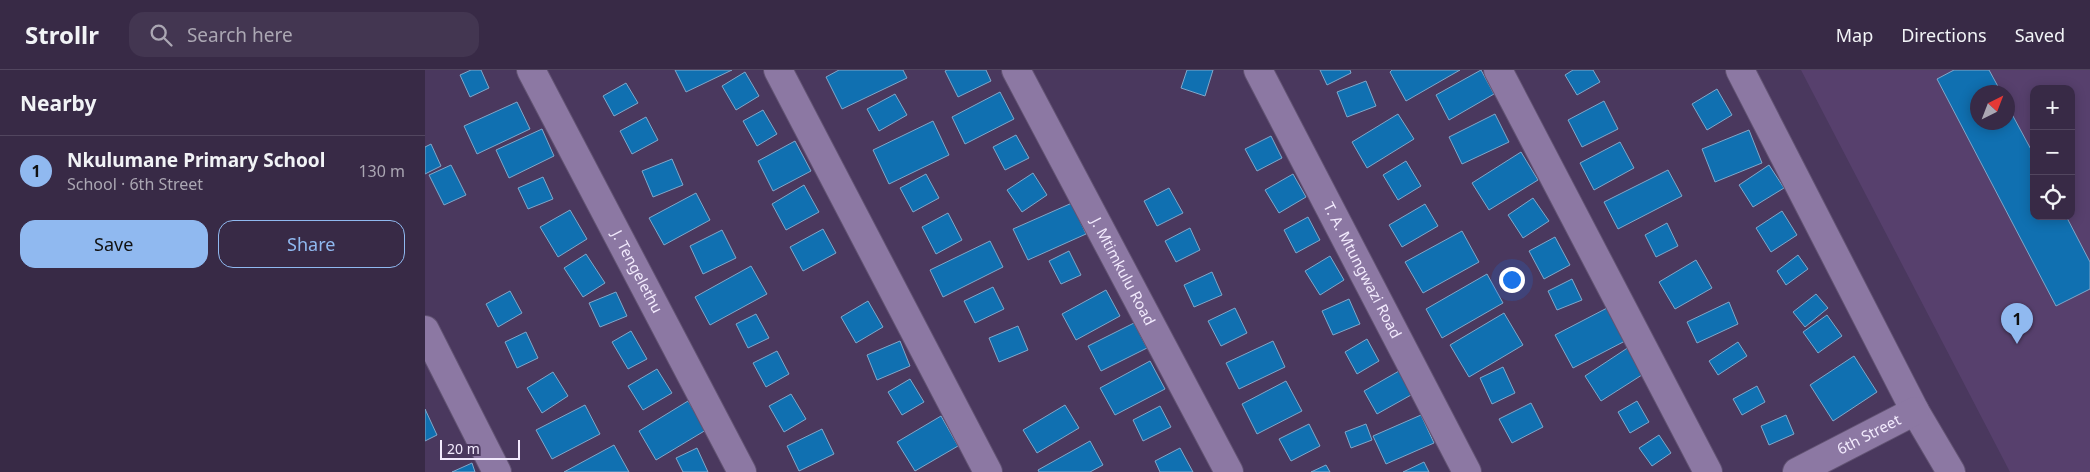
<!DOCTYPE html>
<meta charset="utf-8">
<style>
body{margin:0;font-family:"Noto Sans",sans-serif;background:#433651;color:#f1f3f6}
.controls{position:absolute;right:15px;top:15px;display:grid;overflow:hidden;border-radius:10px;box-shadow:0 2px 12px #0003}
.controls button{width:45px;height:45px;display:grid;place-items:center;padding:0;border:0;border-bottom:1px solid #52465f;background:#382a46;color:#f1f3f6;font:25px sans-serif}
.compass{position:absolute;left:1545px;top:15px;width:45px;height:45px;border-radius:50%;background:#382a46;box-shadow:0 2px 12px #0003;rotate:42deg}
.scale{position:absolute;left:15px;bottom:12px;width:80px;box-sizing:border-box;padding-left:5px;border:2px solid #f2eafd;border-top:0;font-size:14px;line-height:18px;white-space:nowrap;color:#f2eafd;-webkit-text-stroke:4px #4a385e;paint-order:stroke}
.you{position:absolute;left:1086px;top:209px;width:18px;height:18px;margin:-12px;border:4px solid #fff;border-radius:50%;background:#1a73e8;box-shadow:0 0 0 8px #1a73e833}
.badge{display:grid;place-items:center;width:32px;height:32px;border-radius:50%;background:#90b9f0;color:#111;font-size:16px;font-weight:700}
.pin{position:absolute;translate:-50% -41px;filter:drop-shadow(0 1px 2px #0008)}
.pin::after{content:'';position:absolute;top:26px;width:18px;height:15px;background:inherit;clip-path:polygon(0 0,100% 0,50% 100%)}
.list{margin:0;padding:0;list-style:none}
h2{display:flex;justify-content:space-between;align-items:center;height:65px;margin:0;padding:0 20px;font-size:21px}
h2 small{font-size:16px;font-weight:400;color:#aba7b3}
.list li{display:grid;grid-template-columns:32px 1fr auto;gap:15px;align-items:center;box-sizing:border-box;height:70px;padding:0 20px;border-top:1px solid #52465f}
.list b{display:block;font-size:19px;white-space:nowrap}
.list p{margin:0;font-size:16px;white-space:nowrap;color:#aba7b3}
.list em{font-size:16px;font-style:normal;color:#aba7b3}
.actions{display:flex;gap:10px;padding:15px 20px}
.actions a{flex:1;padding:11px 0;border:1px solid #90b9f0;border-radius:15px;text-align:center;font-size:18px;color:#90b9f0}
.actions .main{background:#90b9f0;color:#111}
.icon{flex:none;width:28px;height:28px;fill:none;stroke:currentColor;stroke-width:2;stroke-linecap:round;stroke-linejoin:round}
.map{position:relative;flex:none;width:1665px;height:402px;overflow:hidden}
header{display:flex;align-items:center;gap:30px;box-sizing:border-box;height:70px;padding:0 25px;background:#382a46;border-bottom:1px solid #52465f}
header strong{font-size:24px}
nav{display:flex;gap:28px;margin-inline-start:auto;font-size:18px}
.search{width:350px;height:45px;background:#433651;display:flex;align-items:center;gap:12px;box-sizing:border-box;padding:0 18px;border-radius:15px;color:#aba7b3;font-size:19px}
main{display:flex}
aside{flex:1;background:#382a46}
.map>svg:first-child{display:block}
.built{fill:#57406d;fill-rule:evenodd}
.building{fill:#1070b1;stroke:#80a7ca}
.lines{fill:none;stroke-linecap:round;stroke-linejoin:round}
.minor-casing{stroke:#625373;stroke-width:30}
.minor{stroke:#8c78a3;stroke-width:28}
.labels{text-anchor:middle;stroke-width:5;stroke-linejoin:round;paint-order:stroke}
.street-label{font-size:15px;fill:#f2eafd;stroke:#4a385e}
</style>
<header>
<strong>Strollr</strong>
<div class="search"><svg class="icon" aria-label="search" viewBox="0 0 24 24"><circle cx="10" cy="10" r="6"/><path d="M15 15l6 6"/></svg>Search here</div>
<nav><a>Map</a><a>Directions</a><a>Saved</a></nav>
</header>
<main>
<aside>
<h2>Nearby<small></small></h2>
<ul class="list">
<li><span class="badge">1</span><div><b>Nkulumane Primary School</b><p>School · 6th Street</p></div><em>130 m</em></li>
</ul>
<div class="actions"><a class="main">Save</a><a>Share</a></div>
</aside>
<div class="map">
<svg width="1665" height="402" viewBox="0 0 1665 402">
<rect width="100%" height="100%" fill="#4a385e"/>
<path class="built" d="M1376,0h289v402h-80zM1609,19h37v127h-37zM1552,22h30v30h-30z"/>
<path class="building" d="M46,0h10l8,18 -19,9 -10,-22z
M250,0h57l-46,22z
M414,0h64l4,8 -65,31 -16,-32z
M522,0h39l5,11 -33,16 -13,-26z
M762,0h26l-8,26 -24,-8z
M895,0h30l1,3 -24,12z
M967,0h68l-54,31 -16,-29z
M1056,0l13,24 -45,26 -13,-25z
M1148,0h20l7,12 -23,13 -12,-20z
M1529,0h35l12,22h-24v30h30v-17l27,50v61h32l24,46v27l-34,17 -119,-227z
M320,2l14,24 -23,14 -14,-24z
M941,11l10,25 -29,11 -10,-25z
M201,13l12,20 -24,13 -11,-20z
M1292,19l15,26 -25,15 -15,-26z
M575,22l14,27 -49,25 -13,-27z
M470,24l12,21 -28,16 -12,-22z
M1179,31l14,28 -36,18 -14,-27z
M92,32l13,27 -53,25 -13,-28z
M338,40l14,24 -20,12 -14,-25z
M973,44l16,25 -47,29 -15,-26z
M1070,44l14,28 -47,22 -13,-27z
M221,47l12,23 -26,14 -12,-23z
M508,51l16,34 -60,29 -16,-34z
M117,59l12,27 -45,22 -13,-28z
M1324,60l13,33 -47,19 -13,-33z
M591,65l13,23 -24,12 -12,-23z
M846,66l11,22 -25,13 -12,-22z
M370,71l16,30 -38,20 -15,-30z
M1195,72l14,26 -40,22 -14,-27z
M6,74l10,22 -16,8v-27z
M1096,82l17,28 -49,30 -17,-27z
M247,89l11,26 -30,12 -11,-26z
M981,91l15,25 -23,14 -15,-25z
M26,95l15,30 -22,10 -15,-30z
M1344,95l15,23 -31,19 -14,-22z
M1243,100l14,26 -64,33 -14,-27z
M608,103l14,22 -25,17 -15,-22z
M501,104l13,24 -26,14 -13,-24z
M868,104l13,23 -27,16 -14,-23z
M118,107l10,22 -25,10 -10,-21z
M379,115l15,27 -33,18 -14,-26z
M744,118l14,25 -26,13 -13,-25z
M271,123l14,27 -46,25 -15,-27z
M1108,128l16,23 -26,17 -15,-23z
M647,133l14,31 -58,26 -15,-31z
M1000,134l13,22 -36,21 -13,-22z
M145,140l17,29 -29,18 -18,-30z
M1357,141l15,24 -26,17 -15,-24z
M523,143l14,27 -26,14 -14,-27z
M883,147l12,23 -24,13 -12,-23z
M1242,153l11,23 -22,11 -11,-22z
M765,158l10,22 -24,12 -11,-21z
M398,159l13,24 -33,18 -13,-24z
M297,160l14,28 -33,16 -13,-28z
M1037,161l17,31 -56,31 -18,-31z
M1130,167l15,28 -26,14 -15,-28z
M565,171l13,26 -60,30 -13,-27z
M644,181l12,24 -20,9 -12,-23z
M161,184l19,29 -22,14 -19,-29z
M1373,185l10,14 -22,16 -9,-14z
M905,186l14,24 -24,15 -15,-24z
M1271,190l16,28 -37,21 -16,-27z
M326,196l16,28 -57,31 -15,-28z
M787,202l10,23 -28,12 -10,-22z
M1062,204l16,29 -61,35 -16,-29z
M1147,209l10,21 -25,10 -9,-19z
M568,217l11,22 -29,14 -11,-22z
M681,220l14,26 -44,24 -14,-26z
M85,221l12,22 -24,14 -12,-23z
M191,222l11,24 -27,11 -11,-24z
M1391,224l12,14 -23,19 -12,-15z
M924,229l11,25 -27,11 -11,-24z
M443,231l15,26 -27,16 -15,-26z
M1304,232l9,22 -41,19 -10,-21z
M1184,237l18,33 -54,28 -18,-33z
M810,238l12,25 -26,13 -13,-25z
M1079,243l19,32 -54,32 -19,-32z
M331,244l13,24 -21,10 -12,-24z
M1402,245l15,21 -24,17 -15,-21z
M709,253l13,25 -46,23 -13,-25z
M593,256l10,24 -29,12 -10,-24z
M206,261l16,28 -19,10 -16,-27z
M101,262l12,26 -21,10 -12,-26z
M942,269l12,22 -22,13 -12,-22z
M475,271l10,25 -33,14 -10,-25z
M848,271l12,26 -46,22 -13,-26z
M1313,272l9,14 -29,19 -9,-14z
M1204,277l16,26 -44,28 -16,-25z
M352,281l12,23 -23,13 -13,-24z
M1429,286l23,36 -44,29 -23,-36z
M725,291l15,28 -50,26 -15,-27z
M981,297l14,23 -43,24 -13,-23z
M1078,297l12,26 -23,11 -12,-26z
M232,299l15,24 -29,17 -15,-24z
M128,302l15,24 -26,17 -15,-25z
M485,309l14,23 -22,13 -14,-23z
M861,311l16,30 -45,23 -15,-30z
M1332,316l8,16 -23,13 -9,-16z
M366,324l15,25 -22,13 -15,-26z
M263,331l18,29 -50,30 -17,-29z
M1212,331l12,21 -19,11 -12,-21z
M1106,333l12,24 -31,16 -13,-24z
M160,335l15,29 -48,25 -16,-29z
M640,335l14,23 -42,25 -14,-23z
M735,336l11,21 -28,14 -10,-21z
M0,339l12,26 -12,6z
M996,345l13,28 -48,21 -13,-28z
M1361,345l8,19 -25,11 -8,-19z
M516,346l17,30 -43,25 -18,-29z
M884,354l11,22 -29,15 -12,-22z
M941,354l6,16 -21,8 -6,-16z
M397,359l12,25 -35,17 -12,-25z
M1234,365l12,18 -19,13 -13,-18z
M665,371l13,24 -13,7h-51l-1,-2z
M189,375l15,27h-65z
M272,378l11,24h-25l-7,-14z
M755,378l13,24h-33l-5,-11z
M999,392l5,10h-26z
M47,393l3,9h-23z
M901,395l4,7h-19z"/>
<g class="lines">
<g class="minor-casing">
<g id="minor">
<path id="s1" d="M106,0l211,402"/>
<path d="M353,0l210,402"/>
<path id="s2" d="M591,0l213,402"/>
<path id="s3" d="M833,0l209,402"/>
<path d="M1073,0l210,402"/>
<path d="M1315,0l175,341 36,61"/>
<path d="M0,260l72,142"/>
<path id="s4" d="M1372,402l118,-61"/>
</g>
</g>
<use href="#minor" class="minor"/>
</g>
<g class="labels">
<g class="street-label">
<text dy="5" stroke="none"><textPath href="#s1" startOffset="228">J. Tengelethu</textPath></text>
<text dy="5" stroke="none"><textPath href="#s2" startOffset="228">J. Mtimkulu Road</textPath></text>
<text dy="5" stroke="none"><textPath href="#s3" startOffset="226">T. A. Mtungwazi Road</textPath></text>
<text dy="5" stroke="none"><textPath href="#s4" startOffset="81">6th Street</textPath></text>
</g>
</g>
</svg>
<div class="controls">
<button>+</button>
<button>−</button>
<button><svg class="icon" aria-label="locate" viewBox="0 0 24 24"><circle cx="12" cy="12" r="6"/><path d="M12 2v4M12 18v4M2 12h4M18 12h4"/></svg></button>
</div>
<svg class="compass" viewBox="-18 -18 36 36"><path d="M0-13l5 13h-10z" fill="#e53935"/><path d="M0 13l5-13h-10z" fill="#aba7b3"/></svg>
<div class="scale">20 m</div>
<div class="you"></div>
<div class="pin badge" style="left:1592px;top:274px">1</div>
</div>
</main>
